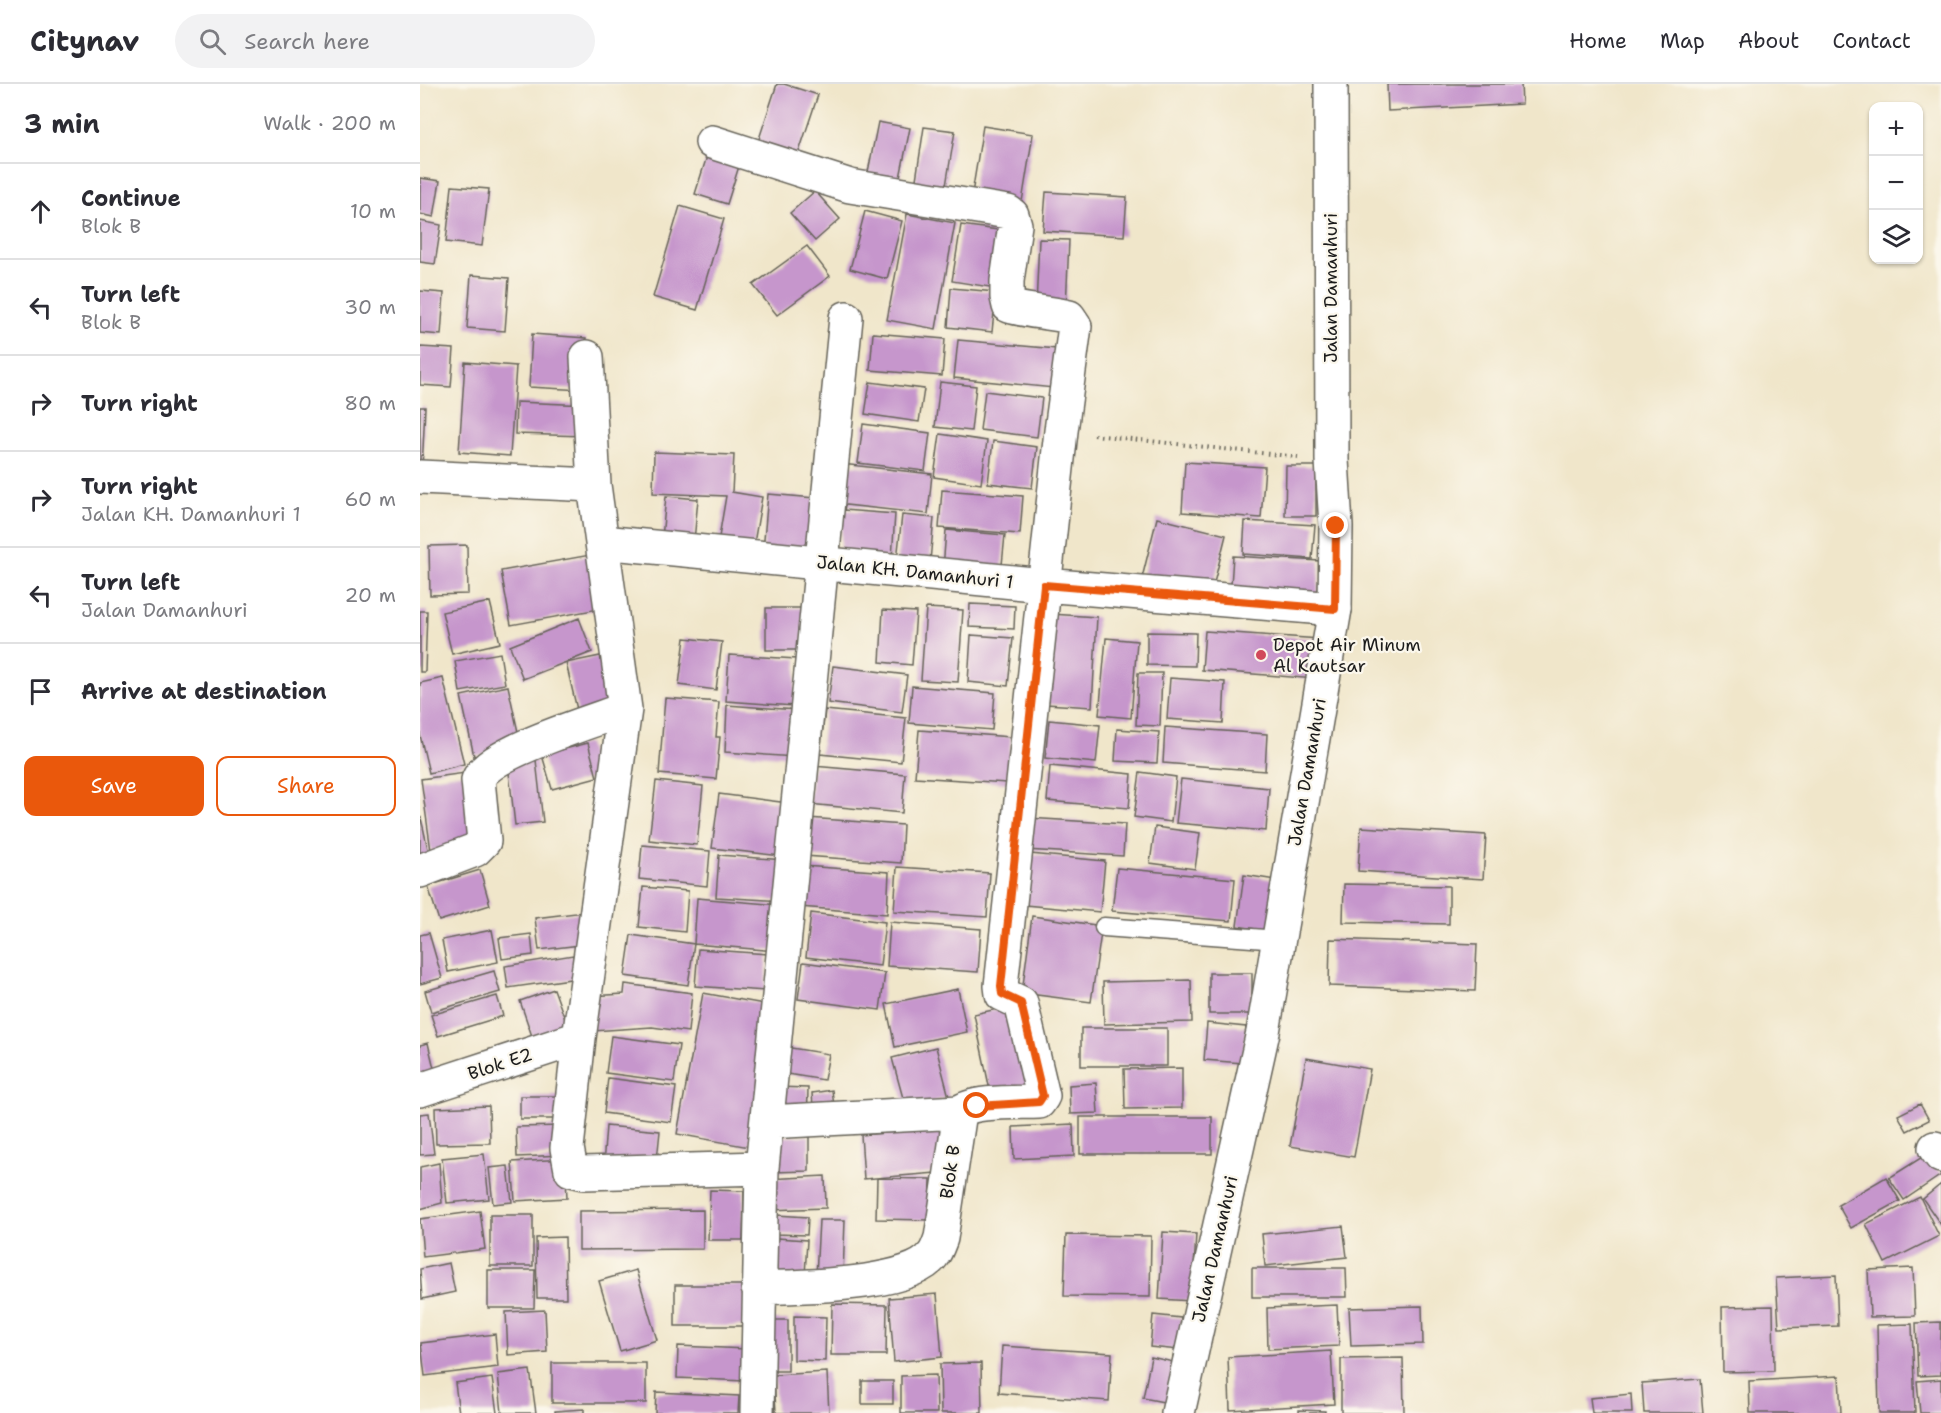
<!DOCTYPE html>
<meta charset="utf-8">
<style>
body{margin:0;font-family:"Shantell Sans",sans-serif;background:#f2f2f3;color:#2b2b33}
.controls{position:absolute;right:18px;top:18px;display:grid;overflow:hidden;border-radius:12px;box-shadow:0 2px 4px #0004}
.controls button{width:54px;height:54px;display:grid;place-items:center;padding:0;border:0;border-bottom:2px solid #e1e1e2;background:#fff;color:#2b2b33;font:30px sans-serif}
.stop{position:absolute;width:18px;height:18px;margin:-14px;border:4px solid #ea580c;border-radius:50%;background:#fff}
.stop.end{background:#ea580c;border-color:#fff;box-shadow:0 2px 6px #0008}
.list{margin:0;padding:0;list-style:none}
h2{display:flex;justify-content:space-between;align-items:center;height:78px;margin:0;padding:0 24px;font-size:26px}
h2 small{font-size:20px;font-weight:400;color:#7c7c81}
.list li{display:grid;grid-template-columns:39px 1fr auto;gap:18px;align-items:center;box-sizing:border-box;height:96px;padding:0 24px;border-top:2px solid #e1e1e2}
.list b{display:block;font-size:22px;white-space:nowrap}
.list p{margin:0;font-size:20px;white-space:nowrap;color:#7c7c81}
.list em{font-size:20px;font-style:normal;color:#7c7c81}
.actions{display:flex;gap:12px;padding:18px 24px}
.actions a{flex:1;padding:14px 0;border:2px solid #ea580c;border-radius:12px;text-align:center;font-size:21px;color:#ea580c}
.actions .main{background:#ea580c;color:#fff}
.icon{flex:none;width:33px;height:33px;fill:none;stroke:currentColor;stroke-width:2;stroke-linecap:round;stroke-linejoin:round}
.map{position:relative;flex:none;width:1521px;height:1329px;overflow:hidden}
header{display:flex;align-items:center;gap:36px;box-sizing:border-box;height:84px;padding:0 30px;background:#fff;border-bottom:2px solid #e1e1e2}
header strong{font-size:28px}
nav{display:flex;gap:33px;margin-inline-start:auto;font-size:21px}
.search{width:420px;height:54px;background:#f2f2f3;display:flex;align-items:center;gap:15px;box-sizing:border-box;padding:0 21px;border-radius:33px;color:#7c7c81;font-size:22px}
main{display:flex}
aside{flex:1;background:#fff}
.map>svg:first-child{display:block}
.building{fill:#c696cc}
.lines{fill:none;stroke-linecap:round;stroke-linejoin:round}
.service-casing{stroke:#666359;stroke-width:21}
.minor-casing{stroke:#666359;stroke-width:36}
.tertiary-casing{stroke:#666359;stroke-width:36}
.path{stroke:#666359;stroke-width:4;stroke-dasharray:1.5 4.5;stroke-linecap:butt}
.service{stroke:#fff;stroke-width:18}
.minor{stroke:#fff;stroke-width:33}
.tertiary{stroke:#fff;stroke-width:33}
.route{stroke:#ea580c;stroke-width:8}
.poi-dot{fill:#d1495b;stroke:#fbf7ec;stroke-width:2}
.labels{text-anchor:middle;stroke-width:4.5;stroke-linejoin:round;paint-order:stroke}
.street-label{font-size:18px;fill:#1c1c1c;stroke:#fbf7ec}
.poi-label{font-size:18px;fill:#1c1c1c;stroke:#fbf7ec;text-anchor:start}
</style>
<header>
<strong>Citynav</strong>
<div class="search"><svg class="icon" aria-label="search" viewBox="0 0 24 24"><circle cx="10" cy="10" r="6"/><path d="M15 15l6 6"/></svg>Search here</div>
<nav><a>Home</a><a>Map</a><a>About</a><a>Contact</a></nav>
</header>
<main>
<aside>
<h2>3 min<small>Walk · 200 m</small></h2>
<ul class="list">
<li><svg class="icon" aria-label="ahead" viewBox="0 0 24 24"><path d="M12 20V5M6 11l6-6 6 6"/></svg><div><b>Continue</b><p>Blok B</p></div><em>10 m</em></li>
<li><svg class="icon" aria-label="left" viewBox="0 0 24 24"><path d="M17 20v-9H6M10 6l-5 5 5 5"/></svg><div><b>Turn left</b><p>Blok B</p></div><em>30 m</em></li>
<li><svg class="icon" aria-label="right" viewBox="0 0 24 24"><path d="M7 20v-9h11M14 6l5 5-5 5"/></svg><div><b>Turn right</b></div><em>80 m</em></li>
<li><svg class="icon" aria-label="right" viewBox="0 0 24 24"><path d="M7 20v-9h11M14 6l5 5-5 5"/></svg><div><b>Turn right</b><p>Jalan KH. Damanhuri 1</p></div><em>60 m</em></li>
<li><svg class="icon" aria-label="left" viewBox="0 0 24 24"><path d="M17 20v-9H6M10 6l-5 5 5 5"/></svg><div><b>Turn left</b><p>Jalan Damanhuri</p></div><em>20 m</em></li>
<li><svg class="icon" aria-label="arrive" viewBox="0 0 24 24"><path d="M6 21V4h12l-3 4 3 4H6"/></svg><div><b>Arrive at destination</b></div></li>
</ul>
<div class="actions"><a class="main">Save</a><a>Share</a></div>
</aside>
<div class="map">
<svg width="1521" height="1329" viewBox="0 0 1521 1329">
<rect width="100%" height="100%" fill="#fbf7ec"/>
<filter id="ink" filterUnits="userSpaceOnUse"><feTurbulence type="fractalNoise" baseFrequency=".0167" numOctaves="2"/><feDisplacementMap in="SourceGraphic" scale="12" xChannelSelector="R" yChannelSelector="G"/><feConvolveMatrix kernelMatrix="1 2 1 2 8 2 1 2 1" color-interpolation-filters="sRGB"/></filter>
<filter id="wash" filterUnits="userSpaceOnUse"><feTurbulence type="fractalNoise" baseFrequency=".008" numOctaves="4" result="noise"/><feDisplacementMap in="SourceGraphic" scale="24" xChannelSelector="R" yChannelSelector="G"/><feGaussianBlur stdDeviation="1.35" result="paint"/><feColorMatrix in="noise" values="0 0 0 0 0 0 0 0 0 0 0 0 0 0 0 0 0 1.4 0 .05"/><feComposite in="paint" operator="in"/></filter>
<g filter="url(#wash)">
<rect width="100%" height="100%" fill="#f0e6ca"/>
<g id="blocks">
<path class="building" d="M357,0h7l34,11 -21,63 -40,-13z
M967,0h134l1,20 -134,7z
M458,38l32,6 -11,55 -32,-6z
M563,42l50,8 -12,74 -50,-8z
M504,43l31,4 -11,67 -30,-5z
M288,69l32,10 -13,41 -32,-10z
M0,94l20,3 -6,36 -14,-3z
M32,102l37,3 -7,57 -36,-4z
M395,107l25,28 -25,22 -25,-28z
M626,108l81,5 -3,39 -81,-5z
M260,122l44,13 -27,91 -44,-13z
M445,127l37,10 -15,58 -37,-10z
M487,130l48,9 -19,106 -49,-9z
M0,137l21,4 -6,39 -15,-2z
M541,141l44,6 -9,57 -44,-7z
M619,155l30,1 -3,68 -30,-1z
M387,162l23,30 -53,39 -24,-30z
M51,191l38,3 -4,53 -38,-3z
M531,204l45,4 -4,40 -44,-5z
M0,207l24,2 -3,42 -21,-2z
M453,249l72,6 -3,37 -72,-6z
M112,250l54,4 -4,52 -53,-3z
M538,256l99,9 -3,39 -100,-10z
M0,263l34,2 -3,38 -31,-2z
M45,278l51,4 -6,90 -51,-4z
M450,298l54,7 -5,33 -54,-8z
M520,298l36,4 -5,45 -36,-4z
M565,307l57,7 -5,39 -57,-7z
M96,318l72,3 -2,31 -71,-2z
M0,323h5l-3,63h-2z
M443,340l67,9 -5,38 -67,-8z
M520,350l47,7 -6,43 -47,-7z
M573,357l44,6 -5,41 -44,-5z
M234,368l80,3 -2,37 30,5 -10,58 -35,-6 9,-53 -73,-3z
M765,378l80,5 -4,51 -79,-6z
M421,380l91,10 -4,40 -91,-10z
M866,382h30v50h-31z
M522,406l81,6 -3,38 -81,-6z
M348,410l47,4 -5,58 -47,-5z
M246,412l32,3 -4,42 -32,-3z
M423,426l52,4 -3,44 -52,-4z
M482,431l32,3 -5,54 -33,-3z
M737,434l69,17 -15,60 -69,-17z
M825,437l70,4 -3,34 -69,-5z
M526,446l59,5 -4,40 -58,-6z
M47,461l1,49 -38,1 -1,-49z
M170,471l9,54 -88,16 -10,-54z
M813,472l87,5 -3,44 -87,-5z
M70,518l10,41 -48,11 -10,-42z
M550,520l45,2 -1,23 -45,-2z
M346,524h37v42h-37z
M506,524l37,2 -5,72 -37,-2z
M463,526l33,2 -4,53 -32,-3z
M0,527h7l-2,61h-5z
M631,530l46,3 -5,90 -46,-3z
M159,534l13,34 -69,27 -13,-33z
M785,547l115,8 -4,40 -114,-9z
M727,548l49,1 -1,33 -48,-1z
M551,551l42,3 -5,48 -40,-4z
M265,554l37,4 -6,48 -37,-5z
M686,554l31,3 -6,77 -32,-3z
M80,569l5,31 -45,8 -5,-31z
M185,571l12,55 -38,8 -13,-55z
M309,571l68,4 -3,47 -68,-5z
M413,582l74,9 -5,37 -74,-9z
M718,589h24l-2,53 -24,-1z
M23,594l21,86 -35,9 -9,-38v-52z
M750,594l55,4 -2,41 -56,-4z
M88,602l13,60 -47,10 -13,-60z
M492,602l83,7 -3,37 -83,-7z
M245,614l54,4 -3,35h4l-4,42 -57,-5z
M307,621l70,5 -2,47 -70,-5z
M405,626l81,8 -5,44 -81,-8z
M629,636l51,5 -4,38 -51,-5z
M745,643l102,7 -2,37 -102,-8z
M697,645l42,3 -2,31 -42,-2z
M499,646l92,7 -4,46 -92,-6z
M168,659l9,34 -45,12 -10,-34z
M116,676l7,62 -28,3 -7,-61z
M393,682l92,8 -3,39 -93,-9z
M630,682l82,8 -3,34 -82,-7z
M720,688l36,5 -5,45 -37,-5z
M45,689l9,72 -43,6 -10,-72z
M761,695l88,9 -3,43 -90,-8z
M236,697l47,5 -6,59 -48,-5z
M299,710l77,10 -6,53 -78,-9z
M1,734l10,45 -11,2v-46z
M388,734l95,7 -2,38 -96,-7z
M607,734l98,6 -2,32 -97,-6z
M735,743l45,6 -5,36 -45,-6z
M941,743l125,8 -3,44 -125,-8z
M222,761l68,6 -3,35 -68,-7z
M610,770l75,7 -5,51 -75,-7z
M299,771l66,5 -3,41 -66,-4z
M383,782l86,6 -2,42 -87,-7z
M477,783l93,6 -3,44 -93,-6z
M697,784l118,11 -4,42 -119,-10z
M60,786l10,35 -51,16 -11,-35z
M824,791l39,6 -8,51 -38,-6z
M924,800l105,2v38l-106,-2z
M223,803l45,4 -3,41 -46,-5z
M277,814l83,7 -4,46 -82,-7z
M164,828l4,32 -49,6 -4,-32z
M391,829l74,9 -5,44 -74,-9z
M612,832l70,10 -11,76 -69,-9z
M470,838l91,7 -3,43 -91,-6z
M72,846l6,32 -50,10 -6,-32z
M9,849l13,45 -22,6v-49z
M111,850l2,21 -31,4 -3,-21z
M211,851l63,9 -6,41 -63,-9z
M910,855l147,5 -2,47 -146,-5z
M278,865l70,5 -3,37 -70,-5z
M153,871l4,23 -69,10 -3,-22z
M383,878l82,11 -5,37 -82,-11z
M74,887l6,21 -69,20 -6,-21z
M789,889h43v41h-43z
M771,896l1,42 -88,2 -1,-42z
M205,900l67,9 -4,39 -36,-5 -59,4 -2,-35 33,-2z
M134,905l16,44 -35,12 -15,-44z
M538,905l9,43 -72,15 -9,-43z
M283,909l72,13 -26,141 -72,-13z
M77,912l6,20 -65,20 -7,-21z
M592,922l18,86 -38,8 -18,-86z
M787,939l39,4 -3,36 -39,-3z
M661,944h86v38h-86z
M191,952l68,9 -5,37 -68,-9z
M8,959l9,38 -17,4v-40z
M365,963l44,7 -5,26 -43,-7z
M516,963l13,50 -43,12 -14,-51z
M886,974l64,11 -16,88 -64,-11z
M762,984v40l-57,1 -1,-40z
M188,994l68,9 -5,35 -67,-9z
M676,999l2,30 -28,1 -1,-29z
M356,1003l32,1 -1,43 -31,-1z
M412,1006l5,41 -22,2 -3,-40z
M100,1012h43v23h-43z
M1500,1020l9,16 -22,11 -9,-16z
M69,1022l1,37 -54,1 -1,-36z
M9,1029l5,41 -14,1v-41z
M660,1033h132v37h-132z
M653,1040l1,32 -60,3 -1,-32z
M143,1042l1,29 -47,2 -1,-30z
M186,1042l54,5 -4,39 -53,-5z
M524,1044l4,44 -84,7 -3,-44z
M389,1052v35l-37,1 -1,-35z
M64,1070l5,45 -42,4 -5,-45z
M1507,1070l14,21 -37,25 -15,-22z
M145,1075l2,39 -52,3 -3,-39z
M19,1079l3,40 -22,6v-42z
M88,1082l4,36 -19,2 -4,-36z
M405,1092l1,32 -58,2 -1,-31z
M1466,1093l14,24 -49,27 -13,-23z
M457,1094l54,1 -1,41 -54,-1z
M1521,1100v41l-18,-26z
M290,1106l34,1 -1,49h-35z
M1500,1113l19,39 -54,27 -19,-39z
M283,1126v39l-124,1v-39z
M60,1127l5,38 -62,8 -3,-38z
M70,1131h43v51h-43z
M356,1131l32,2 -1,18 -32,-1z
M399,1136h26l-2,56h-27z
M923,1142l4,31 -82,9 -3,-32z
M743,1148l33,2 -4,67 -33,-2z
M646,1151l85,1 -1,61 -86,-1z
M145,1153l1,61h-29l-1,-60z
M356,1154l31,2 -2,36 -31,-1z
M29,1179l6,29 -33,7 -2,-30z
M832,1184h94l1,29h-95z
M1493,1184l2,48 -45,1 -2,-47z
M68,1186h47l-1,38h-46z
M216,1186l21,70 -37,11 -21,-70z
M1416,1191l2,51 -59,2 -3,-50z
M255,1201h71v41h-71z
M517,1210l5,63 -48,5 -5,-64z
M412,1220l55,1 -1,50h-55z
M917,1221l2,41 -71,3 -1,-41z
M1002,1222l1,38 -72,2 -2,-38z
M1353,1222l1,65 -51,1 -1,-65z
M125,1226l2,42 -39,3 -2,-43z
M733,1231l28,3 -2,32 -29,-3z
M374,1232l32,1 -1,44 -31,-1z
M343,1236h25v51h-25z
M1521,1238v53l-23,1 -2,-53z
M1492,1240l3,89h-36l-2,-88z
M75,1250l3,33 -73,9 -4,-33z
M258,1262l68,3 -1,32 -68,-3z
M582,1262l110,7 -3,48 -110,-8z
M911,1267l3,53 -104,6 -2,-53z
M731,1273l31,7 -8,40 -31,-6z
M983,1274l1,55h-63v-54z
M132,1279h94v40h-94z
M561,1279l1,50h-41l-1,-49z
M110,1286l6,43h-34l-4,-39z
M407,1288l2,41h-53l-2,-38z
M516,1291l1,38h-36v-37z
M1419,1292l2,37h-91l-1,-32z
M72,1294l5,35h-38l-4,-30z
M1280,1295l3,34h-59l-2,-30z
M1521,1295v34h-21l-3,-32z
M442,1297h31v23h-31z
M236,1308l83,4 -1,17h-83z
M1211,1310l1,19h-40l-2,-15z
M164,1325v4h-29v-2z
M879,1326l26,1v2h-26z"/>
</g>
</g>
<g filter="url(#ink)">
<use href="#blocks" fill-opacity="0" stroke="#666359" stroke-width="1.5"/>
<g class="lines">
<g class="service-casing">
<path id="service" d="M684,843l175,13"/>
</g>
<g class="minor-casing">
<path id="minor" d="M292,58l138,44 158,26 4,3 3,10 -8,56v16l2,9c20,6 40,6 60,11l6,9 -14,105 -60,555 1,8 19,9 22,93 -4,6c-19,1 -65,-2 -79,10l-19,126c-2,5 -4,12 -8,17 -23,32 -136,31 -175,33
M167,273l7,128 31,224 -46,329 -12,110 4,22 13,3 178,-5
M0,393l174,8
M182,458l442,43 291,24
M0,787l55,-21 9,-9 -6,-61c10,-28 116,-59 147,-71
M0,1006l159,-52
M347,1038l193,-10
M1515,1064l6,8
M337,1329l5,-245 84,-850"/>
</g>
<g class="tertiary-casing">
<path id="tertiary" d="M758,1329l85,-381 72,-423 1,-83 -4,-66 -1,-376"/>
</g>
<path class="path" d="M674,351l204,22"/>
<use href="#service" class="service"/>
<use href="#minor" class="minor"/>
<use href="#tertiary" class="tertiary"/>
</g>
</g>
<g class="lines" filter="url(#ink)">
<path class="route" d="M557,1022l62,-4 4,-6 -22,-93 -19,-9 -1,-8 43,-401 291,24 1,-83"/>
</g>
<circle class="poi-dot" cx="841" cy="571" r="6"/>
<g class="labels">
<g class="street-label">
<text transform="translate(911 204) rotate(-90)" y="6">Jalan Damanhuri</text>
<text transform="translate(495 488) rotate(6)" y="6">Jalan KH. Damanhuri 1</text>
<text transform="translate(887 688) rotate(-80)" y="6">Jalan Damanhuri</text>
<text transform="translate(80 980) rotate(-18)" y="6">Blok E2</text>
<text transform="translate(530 1088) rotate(-82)" y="6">Blok B</text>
<text transform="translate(795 1165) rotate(-77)" y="6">Jalan Damanhuri</text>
</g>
<g class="poi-label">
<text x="853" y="567">Depot Air Minum<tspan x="853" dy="21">Al Kautsar</tspan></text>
</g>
</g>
</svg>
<div class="controls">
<button>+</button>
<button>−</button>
<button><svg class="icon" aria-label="layers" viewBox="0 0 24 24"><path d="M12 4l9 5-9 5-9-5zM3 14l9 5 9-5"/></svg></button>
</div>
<div class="stop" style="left:557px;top:1022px"></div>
<div class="stop end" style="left:916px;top:442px"></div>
</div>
</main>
